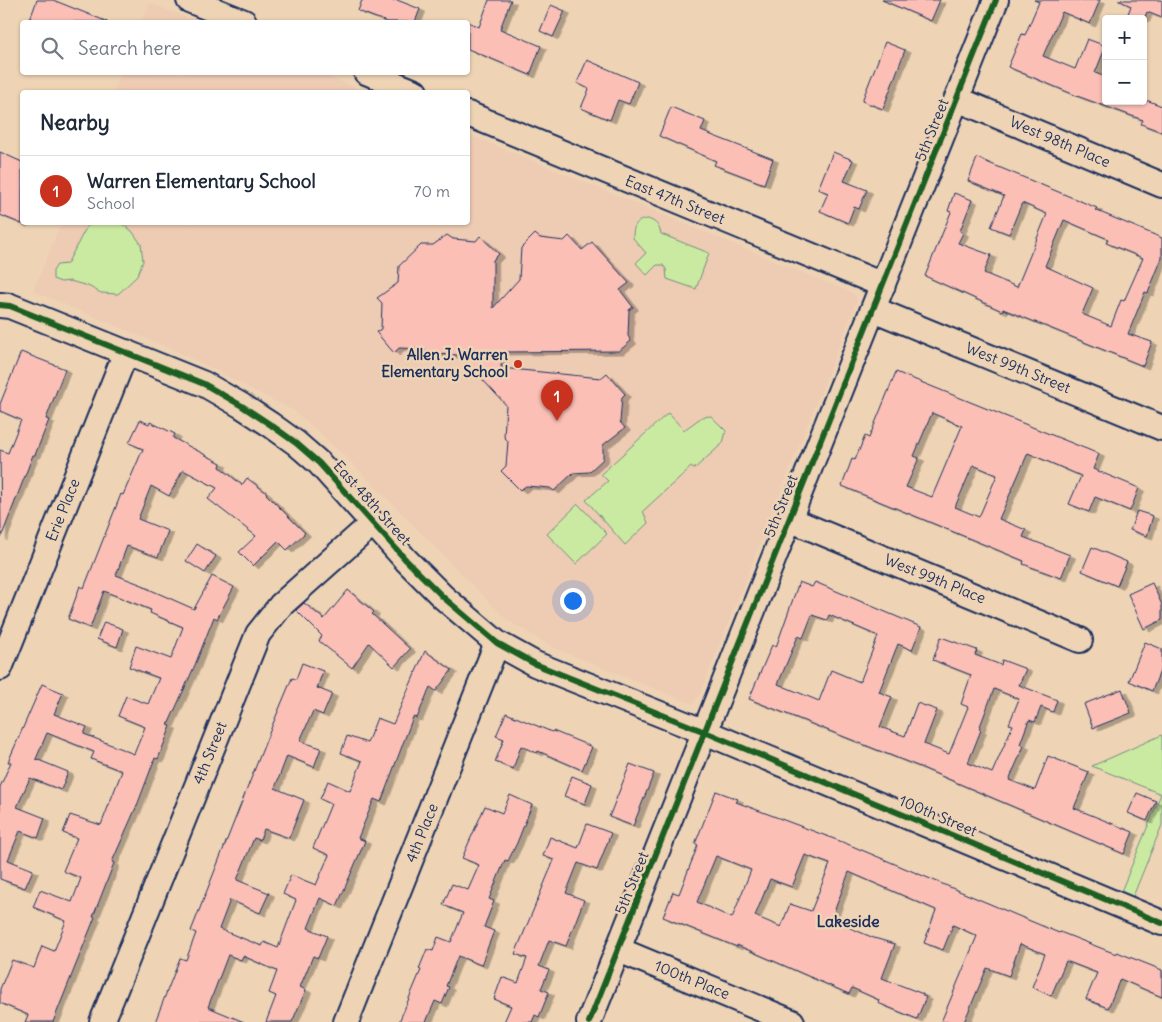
<!DOCTYPE html>
<meta charset="utf-8">
<style>
body{margin:0;font-family:Delius,sans-serif;background:#f2f2f3;color:#1f2937}
.controls{position:absolute;right:15px;top:15px;display:grid;overflow:hidden;border-radius:5px;box-shadow:0 1px 4px #0004}
.controls button{width:45px;height:45px;display:grid;place-items:center;padding:0;border:0;border-bottom:1px solid #e0e1e3;background:#fff;color:#1f2937;font:25px sans-serif}
.you{position:absolute;left:572px;top:600px;width:18px;height:18px;margin:-12px;border:4px solid #fff;border-radius:50%;background:#1a73e8;box-shadow:0 0 0 8px #1a73e833}
.badge{display:grid;place-items:center;width:32px;height:32px;border-radius:50%;background:#c8321e;color:#fff;font-size:16px;font-weight:700}
.pin{position:absolute;translate:-50% -41px;filter:drop-shadow(0 1px 2px #0008)}
.pin::after{content:'';position:absolute;top:26px;width:18px;height:15px;background:inherit;clip-path:polygon(0 0,100% 0,50% 100%)}
.list{margin:0;padding:0;list-style:none}
h2{display:flex;justify-content:space-between;align-items:center;height:65px;margin:0;padding:0 20px;font-size:21px}
h2 small{font-size:16px;font-weight:400;color:#747a83}
.list li{display:grid;grid-template-columns:32px 1fr auto;gap:15px;align-items:center;box-sizing:border-box;height:70px;padding:0 20px;border-top:1px solid #e0e1e3}
.list b{display:block;font-size:19px;white-space:nowrap}
.list p{margin:0;font-size:16px;white-space:nowrap;color:#747a83}
.list em{font-size:16px;font-style:normal;color:#747a83}
.icon{flex:none;width:28px;height:28px;fill:none;stroke:currentColor;stroke-width:2;stroke-linecap:round;stroke-linejoin:round}
.map{position:relative;flex:none;width:1162px;height:1022px;overflow:hidden}
.search{position:absolute;background:#fff;box-shadow:0 1px 4px #0004;left:20px;top:20px;width:450px;height:55px;display:flex;align-items:center;gap:12px;box-sizing:border-box;padding:0 18px;border-radius:5px;color:#747a83;font-size:19px}
.panel{position:absolute;background:#fff;box-shadow:0 1px 4px #0004;left:20px;top:90px;width:450px;height:135px;border-radius:5px}
.map>svg:first-child{display:block}
.built{fill:#eecbb3}
.green{fill:#cbeaa1;stroke:#738c80}
.building{fill:#fbbfb6;stroke:#1b2f5e;fill-rule:evenodd;filter:url(#shadow)}
.lines{fill:none;stroke-linecap:round;stroke-linejoin:round}
.minor-casing{stroke:#1b2f5e;stroke-width:28}
.minor{stroke:#eed4b5;stroke-width:24}
.cycleway-casing{stroke:#eed4b5;stroke-width:9}
.cycleway{stroke:#1b5e20;stroke-width:6}
.poi-dot{fill:#c8321e;stroke:#eed4b5;stroke-width:2}
.labels{text-anchor:middle;stroke-width:5;stroke-linejoin:round;paint-order:stroke}
.street-label{font-size:15px;fill:#1b2f5e;stroke:#eed4b5}
.poi-label{font-size:15px;font-weight:bold;fill:#1b2f5e;stroke:#eed4b5;text-anchor:end}
.neighbourhood-label{font-size:16px;font-weight:bold;fill:#1b2f5e;stroke:#eed4b5}
</style>
<div class="map">
<svg width="1162" height="1022" viewBox="0 0 1162 1022">
<defs>
<filter id="shadow"><feDropShadow dx="5.5" dy="3" stdDeviation="0" flood-color="#0004"/></filter>
</defs>
<rect width="100%" height="100%" fill="#eed4b5"/>
<filter id="ink" filterUnits="userSpaceOnUse"><feTurbulence type="fractalNoise" baseFrequency=".02" numOctaves="2"/><feDisplacementMap in="SourceGraphic" scale="10" xChannelSelector="R" yChannelSelector="G"/><feConvolveMatrix kernelMatrix="1 2 1 2 8 2 1 2 1" color-interpolation-filters="sRGB"/></filter>
<g filter="url(#ink)">
<path class="built" d="M150,3l48,19h-57z
M121,73h198l48,19h-254z
M468,134l384,159 4,3 1,5 -2,5 -155,388 -8,10 -140,-57 -45,-27 -155,-157 -34,-32 -24,-20 -85,-44 -40,-19 -136,-57 28,-68 407,-1z"/>
<path class="green" d="M648,219c8,3 11,6 13,15l48,19 -13,36 -29,-10 -1,-10 -3,-4h-6l-10,10 -11,-12 10,-10 -13,-15c0,-11 2,-18 15,-19z
M97,222l24,1 11,8 9,13 2,17 -6,15 -19,18 -17,-1 -13,-7 -18,-5 -9,1 -8,-3v-8l4,-6 10,-1 20,-38z
M668,413l16,17 18,-13 9,-1 15,15 -3,12 -29,26 -3,-2 -48,44 5,12 -23,22 -39,-45 22,-19 -7,-7z
M578,504l29,30 -31,30 -29,-30z
M1162,735v90l-30,74 -12,-5 41,-100 -69,-28z"/>
<path class="building" d="M37,0h16l55,22h-79z
M362,0h35l23,9 -5,13h-28l-29,-11z
M489,0h22l-11,29 41,17 -11,29 -62,-26v-27l11,5z
M882,0h58l-9,21z
M1034,0h66l-10,24 -28,-12 -19,44 32,13 12,-30 19,7 -11,27 11,4v24h43l13,5v26l-21,-8 2,-4 -66,-24 -69,-29 14,-33 3,1 14,-33z
M1118,0h44v18l-15,-6 -3,7h-18l5,-13z
M551,5l14,6 -12,26 -13,-6z
M885,42l20,8 -22,59 -21,-8z
M587,60l51,22 -9,22 -11,-4 -8,20 -29,-12 8,-19 -12,-6z
M671,107l34,14 -4,10 72,28 -9,25 -50,-19 2,-4 -57,-25z
M0,152l22,10v62l-22,-9z
M833,152l20,8 -9,21 23,9 -8,19 -5,-2 -6,16 -28,-12 8,-18 -10,-4z
M977,158l120,50 -2,2 67,28v20l-14,35 -3,-1 -17,42 24,8 -9,24 -140,-57 -1,2 -77,-35 26,-64 -3,-1 6,-18 18,7 -12,31 3,2 -5,10 33,12 -7,18 33,14 30,-73 -25,-11 -13,31 -18,-7 13,-31 -36,-15zM1064,220l44,19 -2,4 37,15 -19,43 -3,-1 -10,26 -29,-12 11,-26 -48,-22z
M535,234l5,4 24,3 5,-5 13,14 10,-8 37,41 -9,7 13,17 -4,3 -1,26 3,5 -12,10 -117,1 -1,16 100,10 6,-5 18,21 -3,3 -2,25 5,6 -22,17v14l-14,13 -16,1 -19,18 -4,-3 -24,-2 -6,4 -19,-19 5,-5 2,-25 -4,-4 2,-32 -46,-50 -32,-1 -4,-5 -25,-1 -5,5 -18,-21 5,-3 1,-26 -5,-5 21,-15 1,-17 22,-21h12l14,-10 6,4 23,2 4,-5 19,18 -6,6v48l26,-29 2,-31z
M21,352l44,17 -19,50 3,1 -14,35h-2l-32,83 -1,-88 8,3 13,-33 -21,-9v-7z
M896,372l203,82 -6,15 46,19 -9,23 -35,-14 -6,15 -20,-8 12,-28 -53,-23 -29,66 27,11 -3,7 47,18 -9,23 -38,-14 1,-3 -182,-75 10,-27 3,1 10,-24 4,2zM932,413l30,13 -30,71 -26,-10 13,-29 -5,-2zM973,465l24,10 -18,42 -24,-10z
M140,420l9,4 1,-2 25,12 -2,4 48,25 -1,4 22,18 5,-7 20,15 -1,1 39,39 -18,17 -9,-9 -25,25 -14,-14 17,-16 -48,-37 9,-11 -34,-18 -14,26 -18,-10 -13,33 30,12 -10,26 -31,-11 -11,29 29,11 -1,1 50,22 18,-33 22,11 -17,32 -3,-2 -19,48 -27,60 3,1 -13,33 -3,-1 -17,45 -26,59 2,1 -21,54h2l-42,105h-28l3,-7 -28,-12v-14l12,-29 22,8 8,-22 12,5 12,-30 -33,-14 7,-17 32,12 9,-24 -18,-7 14,-33 -14,-5 7,-18 31,10 21,-54 -31,-12 3,-7 -47,-19 -11,26 32,13 -7,18 -31,-12 -13,29 28,11 -7,20 -18,-7 -12,29 25,10 -8,18 -25,-9v-92l11,-25h-3l34,-78 21,9 -9,21 33,13 -3,7 50,20 11,-27 -27,-11 8,-20 22,8 11,-26 -30,-11 7,-21 35,13 12,-32 -33,-14 1,-3 -47,-19 -14,37 -22,-9 12,-33 4,2 37,-94 2,1 20,-46 -14,-6z
M1137,511l16,5 -6,20 -17,-6z
M197,544l19,12 -11,17 -19,-12z
M1092,547l35,15 -10,24 -35,-15z
M799,582l13,5 3,-5 106,45 -9,23 -14,-6 -19,48 13,5 -12,30 25,9 12,-33 20,7 -13,34 25,10 19,-47 -7,-3 10,-29 -38,-15 8,-23 36,13 -2,5 26,10 1,-5 24,9 -7,16 38,15 -4,12 -12,-5 -6,15 -6,-2 -9,24 4,2 -15,34 26,10 13,-34 41,16 -15,36 59,24 -9,22 -204,-87 -171,-68 23,-54 4,2zM812,615l15,5 2,-5 49,21 -18,46 -29,-12 -12,31 -41,-17 20,-48 5,2zM994,689l25,10 -10,25 4,1 -21,48 -24,-10 13,-33 -2,-1z
M1152,583l10,22v15l-18,9 -16,-35z
M348,590l26,22 -2,2 38,35 -16,18 -25,-24 -17,25 -33,-27 3,-5 -26,-26 8,-7 20,16z
M104,622l19,7 -6,18 -20,-8z
M1145,642l17,7v17l-10,25 -23,-10z
M425,651l27,19 -16,21 -6,-4 -13,31 -4,-1 -32,85 -7,-3 -16,39 7,3 -28,65 -17,-8 -12,30 19,8 -9,22 -5,-2 -13,31 6,3 -14,32h-26l10,-26 -7,-3 8,-22 -34,-15 -2,4 -13,-5 -20,52 36,15h-89l25,-64 6,2 10,-27 -5,-2 76,-193 25,-60 4,1 6,-16 21,8 -6,17 15,6 -9,21 -10,-4 -13,30 21,7 -7,19 -27,-11 -12,32 29,12 -15,38 -25,-9 -4,11 -6,-2 -17,42 32,13 -9,20 -30,-13 -11,29 43,17 2,-4 14,6 18,-48 -13,-6 8,-19 25,10 13,-30 -16,-7 18,-44 -11,-5 8,-18 22,10 12,-30 -21,-8 6,-17 20,7 10,-25 16,6z
M1122,689l9,24 -38,15 -9,-24z
M506,713l46,19 1,-1 39,16 -10,23 -44,-19 -1,2 -16,-7 -8,23 -18,-7 9,-23 -8,-3z
M630,764l24,9 -21,53 -24,-9z
M572,776l20,8 -7,20 -21,-8z
M716,791l22,8 -2,3 109,41 214,90 1,-1 56,22 1,-2 45,18v27l-42,-18 -12,29 -22,-9 11,-26 -31,-12 -15,35 -19,-9 13,-33 -25,-10 -11,32 -22,-8 -23,54h-23l36,-86 -24,-11 -10,25 -19,-7 12,-33 -87,-38 -18,48 43,18 21,6 -13,34 41,16v2l3,1 -9,22 -39,-16 1,-3 -27,-12 -3,6 -112,-49v2l-74,-30 10,-25 6,2 19,-49 -3,-1zM805,855l25,9 -19,47 -21,-7 -9,23 -26,-11 15,-37 22,8zM716,856l35,14 -19,48 -35,-16z
M1137,793l19,8 -9,20 -19,-8z
M510,795l22,10 -15,38 -9,18 -3,-1 -16,39 5,2 -10,26 10,4 -13,34 -23,-9 -12,30 3,1 -7,17 -7,-3 -9,21h-27l22,-52 -2,-1 8,-20 6,2 5,-14 13,5 12,-29 -20,-8 9,-21 16,6 11,-25 -17,-7 23,-52 17,7z
M587,824l24,9 -14,37 -19,-7 -12,30 18,7 -18,46 -17,-6 -10,26 10,4 -8,19 8,3 -10,25 -4,-2 -3,7h-28l7,-16 -17,-7 8,-22 16,6 9,-25 -12,-4 39,-94 -11,-4 7,-19 28,11z"/>
<g class="lines">
<g class="minor-casing">
<path id="minor" d="M189,0l55,22
M366,72l49,20
M957,99l205,86
M468,114l415,171
M0,305l10,1 194,78 38,22 29,19 25,18 23,20 87,97 37,37 54,46 38,21 170,68 457,191
M873,309l289,119
M789,519l291,121
M0,668l126,-316
M619,950l173,72
M102,1022l156,-388 23,-29 92,-82
M346,1022l151,-379
M589,1022l407,-1022"/>
</g>
<use href="#minor" class="minor"/>
<g class="cycleway-casing">
<path id="cycleway" d="M0,305l10,1 194,78 38,22 29,19 25,18 23,20 87,97 37,37 54,46 38,21 170,68 457,191
M589,1022l407,-1022"/>
</g>
<use href="#cycleway" class="cycleway"/>
</g>
</g>
<circle class="poi-dot" cx="518" cy="364" r="5"/>
<g class="labels">
<g class="street-label">
<text transform="translate(932 130) rotate(-68)" y="5">5th Street</text>
<text transform="translate(1060 142) rotate(23)" y="5">West 98th Place</text>
<text transform="translate(675 200) rotate(22)" y="5">East 47th Street</text>
<text transform="translate(1018 368) rotate(22)" y="5">West 99th Street</text>
<text transform="translate(372 503) rotate(48)" y="5">East 48th Street</text>
<text transform="translate(781 506) rotate(-68)" y="5">5th Street</text>
<text transform="translate(63 510) rotate(-68)" y="5">Erie Place</text>
<text transform="translate(935 579) rotate(22)" y="5">West 99th Place</text>
<text transform="translate(210 753) rotate(-68)" y="5">4th Street</text>
<text transform="translate(938 816) rotate(23)" y="5">100th Street</text>
<text transform="translate(422 833) rotate(-68)" y="5">4th Place</text>
<text transform="translate(632 883) rotate(-68)" y="5">5th Street</text>
<text transform="translate(692 980) rotate(22)" y="5">100th Place</text>
</g>
<g class="poi-label">
<text x="508" y="360">Allen J. Warren<tspan x="508" dy="17">Elementary School</tspan></text>
</g>
<g class="neighbourhood-label">
<text x="848" y="927">Lakeside</text>
</g>
</g>
</svg>
<div class="controls">
<button>+</button>
<button>−</button>
</div>
<div class="you"></div>
<div class="pin badge" style="left:557px;top:421px">1</div>
<div class="search"><svg class="icon" aria-label="search" viewBox="0 0 24 24"><circle cx="10" cy="10" r="6"/><path d="M15 15l6 6"/></svg>Search here</div>
<section class="panel">
<h2>Nearby<small></small></h2>
<ul class="list">
<li><span class="badge">1</span><div><b>Warren Elementary School</b><p>School</p></div><em>70 m</em></li>
</ul>
</section>
</div>
